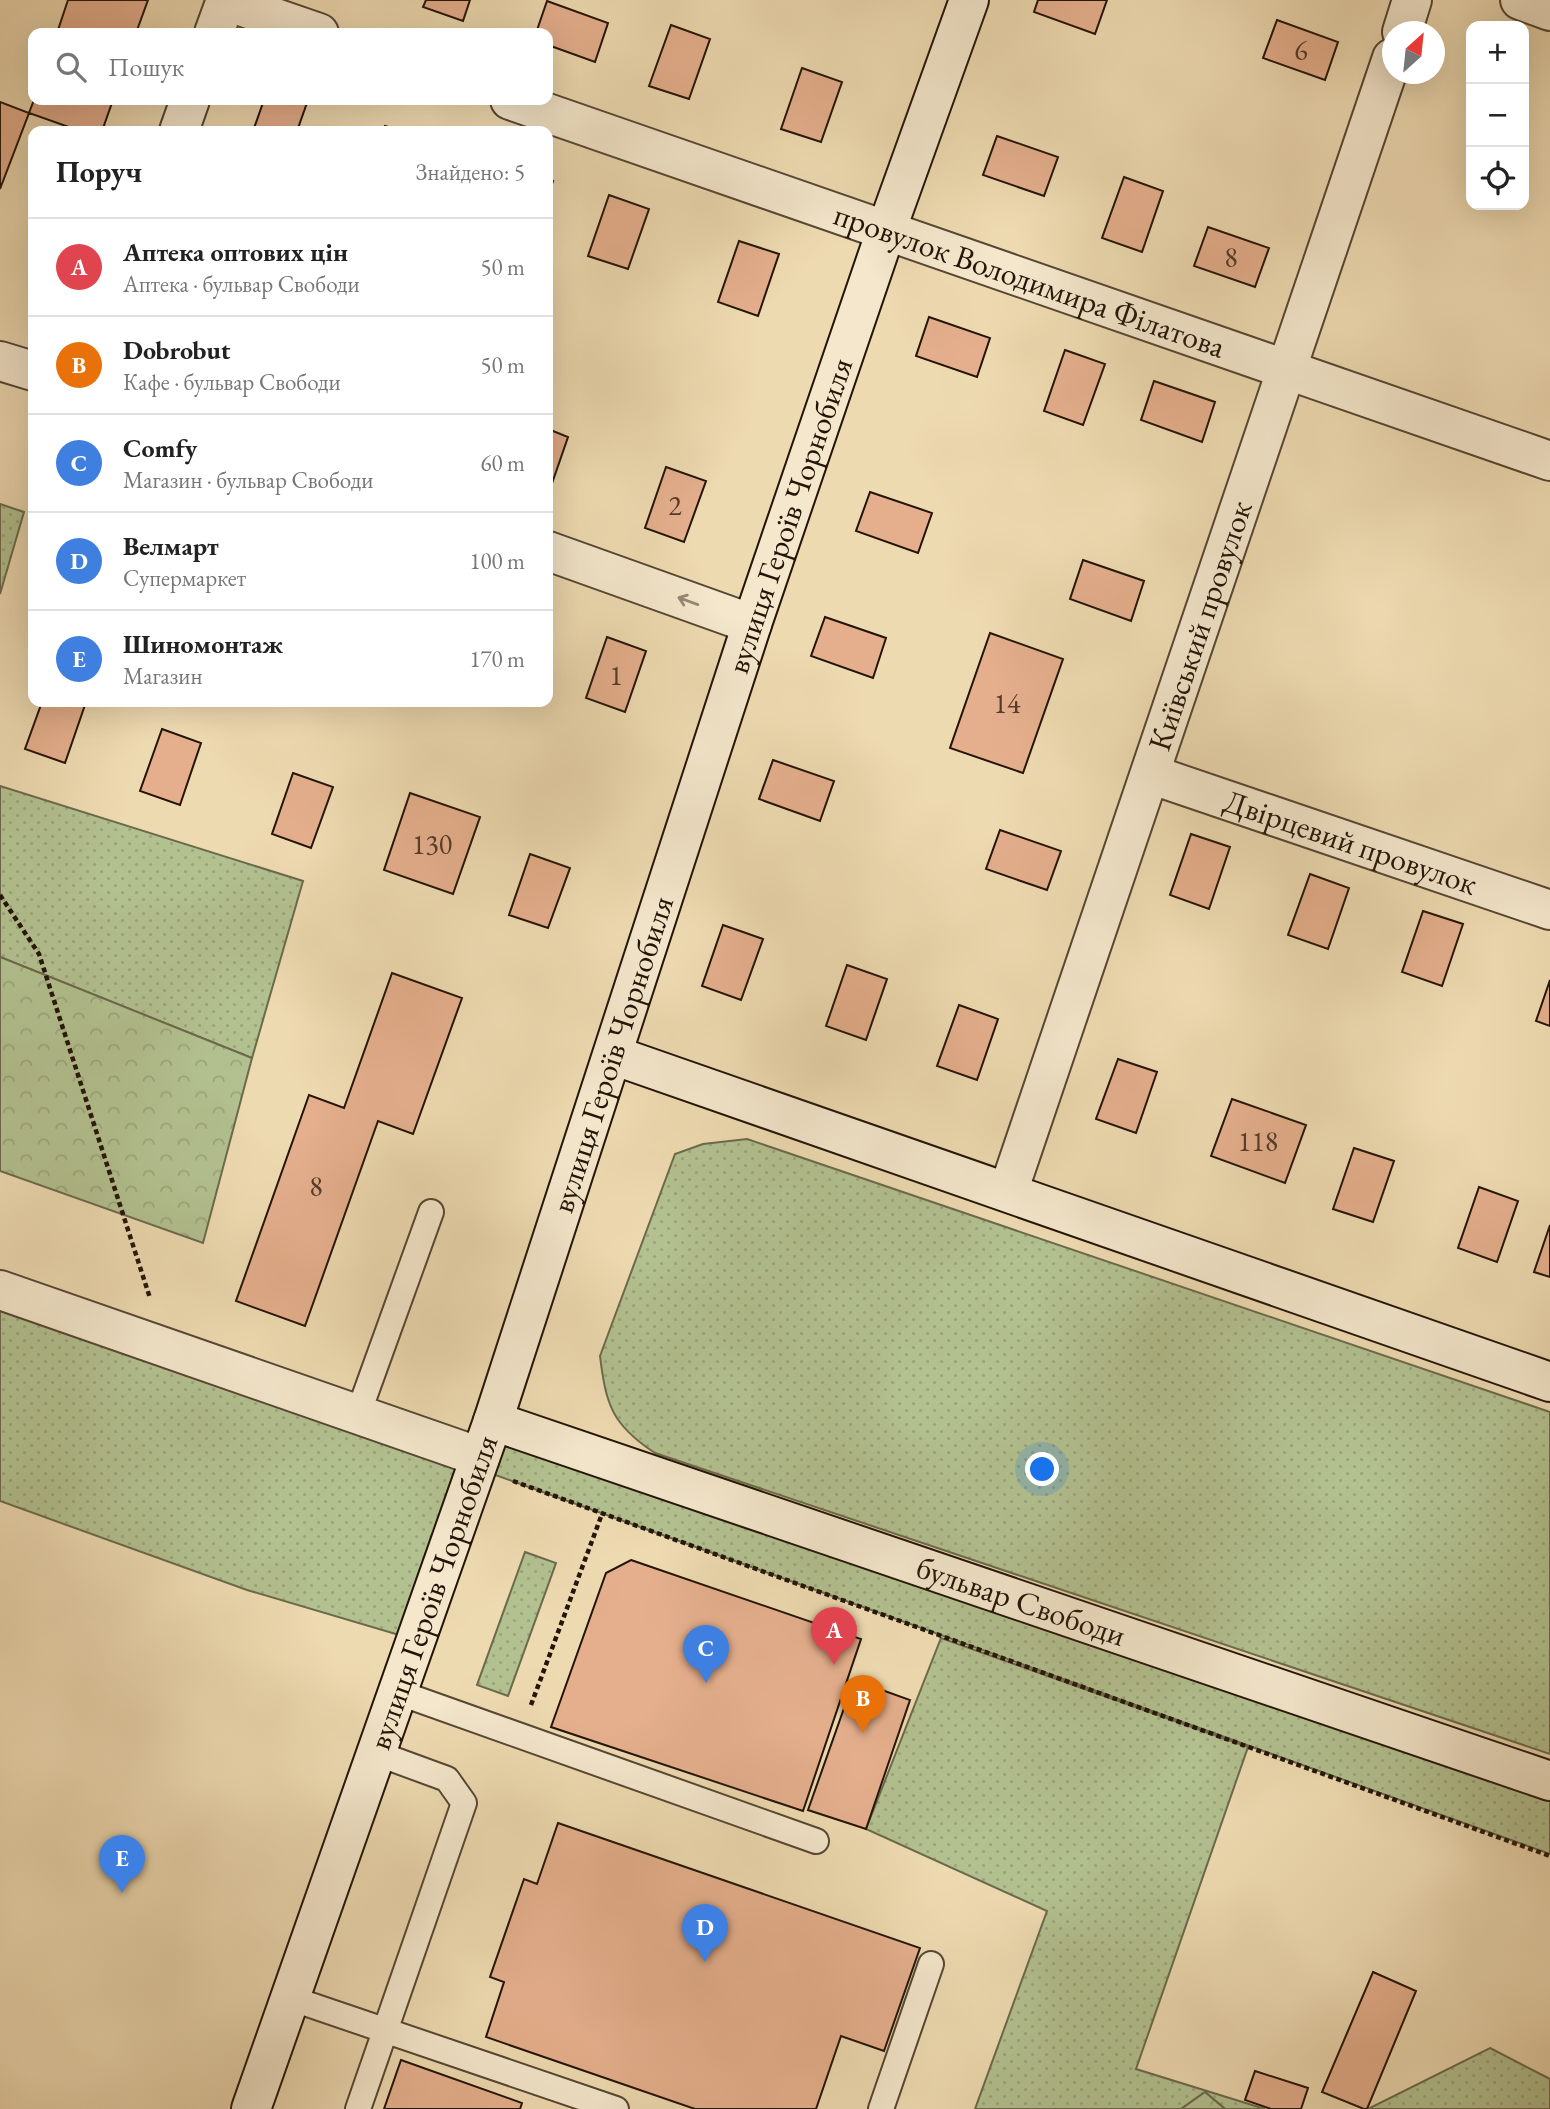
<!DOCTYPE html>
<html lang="uk">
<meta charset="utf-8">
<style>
body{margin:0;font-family:"EB Garamond",serif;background:#f2f2f2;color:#222}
.controls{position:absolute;right:21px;top:21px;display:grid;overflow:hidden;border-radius:14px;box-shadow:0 7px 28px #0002}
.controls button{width:63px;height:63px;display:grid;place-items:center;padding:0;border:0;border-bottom:2px solid #e0e0e0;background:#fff;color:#222;font:35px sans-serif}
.compass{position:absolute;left:1382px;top:21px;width:63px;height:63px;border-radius:50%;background:#fff;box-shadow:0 7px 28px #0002;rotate:27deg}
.you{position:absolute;left:1043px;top:1470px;width:24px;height:24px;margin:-18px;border:5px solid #fff;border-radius:50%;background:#1a73e8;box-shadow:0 0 0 10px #1a73e833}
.badge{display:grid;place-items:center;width:46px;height:46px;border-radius:50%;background:#0f766e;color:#fff;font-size:23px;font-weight:700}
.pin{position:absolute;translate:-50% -58px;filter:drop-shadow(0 2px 4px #0008)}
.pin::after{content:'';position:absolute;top:37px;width:24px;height:21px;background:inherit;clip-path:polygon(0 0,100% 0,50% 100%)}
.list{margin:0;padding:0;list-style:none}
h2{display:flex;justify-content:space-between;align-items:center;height:91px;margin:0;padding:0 28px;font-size:30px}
h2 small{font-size:23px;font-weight:400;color:#767676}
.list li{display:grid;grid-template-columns:46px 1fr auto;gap:21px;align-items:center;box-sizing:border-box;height:98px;padding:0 28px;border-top:2px solid #e0e0e0}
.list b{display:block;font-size:26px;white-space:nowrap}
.list p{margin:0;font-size:23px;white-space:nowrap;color:#767676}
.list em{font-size:23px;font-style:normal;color:#767676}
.icon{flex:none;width:38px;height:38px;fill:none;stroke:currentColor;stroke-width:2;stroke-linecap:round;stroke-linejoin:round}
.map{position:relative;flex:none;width:1550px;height:2109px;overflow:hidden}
.search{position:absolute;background:#fff;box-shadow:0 7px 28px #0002;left:28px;top:28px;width:525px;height:77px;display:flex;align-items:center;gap:18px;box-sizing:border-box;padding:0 24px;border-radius:14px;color:#767676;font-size:26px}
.panel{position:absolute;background:#fff;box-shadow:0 7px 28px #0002;left:28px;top:126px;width:525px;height:581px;border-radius:14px}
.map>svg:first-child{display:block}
.grass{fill:url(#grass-dots);stroke:#6b6a4c;stroke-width:2}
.forest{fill:url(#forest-crowns);stroke:#6b6a4c;stroke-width:2}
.building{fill:#e5af8d;stroke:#231408;stroke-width:2}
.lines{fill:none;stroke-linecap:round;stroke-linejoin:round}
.lane-casing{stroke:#564632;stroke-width:28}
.street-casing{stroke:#564632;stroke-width:42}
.secondary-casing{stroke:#231408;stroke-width:42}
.path{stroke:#231408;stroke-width:4.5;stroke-dasharray:5 3.5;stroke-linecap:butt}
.lane{stroke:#f4e7cc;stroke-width:24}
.street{stroke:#f4e7cc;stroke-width:38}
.secondary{stroke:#f4e7cc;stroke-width:38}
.oneway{stroke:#968874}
.labels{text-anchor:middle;stroke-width:6;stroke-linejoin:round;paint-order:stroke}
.number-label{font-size:28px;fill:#543b29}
.street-label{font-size:32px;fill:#231408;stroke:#f4e7cc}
</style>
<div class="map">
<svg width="1550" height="2109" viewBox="0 0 1550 2109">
<defs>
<pattern id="grass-dots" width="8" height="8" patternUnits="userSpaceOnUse" patternTransform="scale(1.75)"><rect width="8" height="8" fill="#b3c190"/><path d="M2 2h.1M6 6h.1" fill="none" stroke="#9aa57b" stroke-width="1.8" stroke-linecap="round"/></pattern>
<pattern id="forest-crowns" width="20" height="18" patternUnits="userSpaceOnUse" patternTransform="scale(1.75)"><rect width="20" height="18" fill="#b3c190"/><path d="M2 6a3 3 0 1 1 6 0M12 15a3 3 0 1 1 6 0" fill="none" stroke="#9aa57b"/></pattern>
</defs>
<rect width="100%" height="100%" fill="#eedab1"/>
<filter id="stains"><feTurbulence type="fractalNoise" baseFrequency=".00286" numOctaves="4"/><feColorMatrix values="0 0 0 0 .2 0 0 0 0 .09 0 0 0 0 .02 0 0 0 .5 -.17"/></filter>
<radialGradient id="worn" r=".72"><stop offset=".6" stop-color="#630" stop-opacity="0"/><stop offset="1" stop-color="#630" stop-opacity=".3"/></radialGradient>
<path class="grass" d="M0,504l24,8 -24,82z
M0,786l303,95 -51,177 -252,-101z
M747,1139l803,273v342l-895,-301c-43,-28 -49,-48 -55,-97l75,-202 28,-10z
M0,1304l475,164 18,-47 1057,364v69l-1074,-386 -60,172 -169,-50 -247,-89z
M525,1552l31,11 -48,133 -31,-11z
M941,1638l307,109 -112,322 129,40h-40l-20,-17 -24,17h-206l72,-198 -181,-82z
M1490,2048l60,31v30h-182z"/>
<path class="forest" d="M0,957l252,101 -49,185 -203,-72z
M1205,2092l20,17h-44z"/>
<path class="building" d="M68,0h80l-12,33h-79z
M426,0h44l-7,21 -40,-14z
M1038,0h69l-12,34 -61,-22z
M547,1l61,22 -13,39 -47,-17v-12h-12z
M1277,20l61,22 -13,38 -62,-22z
M671,25l39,14 -21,60 -40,-13z
M802,68l40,14 -21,60 -40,-13z
M34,100h79l-11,31h-22l-51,-18z
M264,100h44l-11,31h-44z
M0,102l29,11 -29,76z
M385,126l16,5h-18z
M997,136l61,21 -14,39 -61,-21z
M1124,177l39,14 -21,61 -40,-14z
M548,180l5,1 -5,16z
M609,195l40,14 -21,60 -40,-13z
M1208,227l61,21 -14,39 -61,-21z
M739,241l40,13 -21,62 -40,-14z
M929,317l61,21 -13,39 -61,-21z
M1065,350l40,14 -22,61 -39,-14z
M1154,381l61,21 -13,40 -61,-22z
M548,429l20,8 -20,58z
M666,467l40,14 -22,61 -39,-14z
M870,492l62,21 -14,40 -62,-22z
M1083,560l61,21 -13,40 -61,-22z
M825,617l61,21 -13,40 -62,-22z
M990,633l73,26 -40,114 -73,-25z
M607,637l39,14 -21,61 -39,-14z
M42,702h44l-21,61 -40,-14z
M162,729l39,14 -21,62 -40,-14z
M773,760l61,21 -14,40 -61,-22z
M293,773l40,14 -22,61 -39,-14z
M410,793l70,24 -27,77 -69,-24z
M1000,830l61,21 -14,39 -61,-21z
M1191,834l39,13 -21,62 -39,-14z
M530,854l40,14 -22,60 -39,-13z
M1310,874l39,14 -21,61 -40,-14z
M1423,911l40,13 -21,62 -40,-14z
M723,925l40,14 -22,61 -39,-14z
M847,965l40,14 -21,61 -40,-14z
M392,973l70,25 -49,136 -35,-13 -73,205 -69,-25 73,-206 35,13z
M1550,980v46l-14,-5z
M959,1005l39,14 -21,61 -40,-14z
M1118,1059l39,13 -21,61 -40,-14z
M1232,1099l74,26 -21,58 -74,-27z
M1354,1148l40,13 -21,61 -40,-13z
M1479,1187l39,14 -21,61 -39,-14z
M1550,1225v52l-16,-5z
M631,1560l230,79 -58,172 -252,-84 55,-154z
M854,1680l56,20 -44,129 -58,-19z
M558,1823l362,125 -36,103 -43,-15 -25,73h-121l-209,-72 18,-55 -14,-5 34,-98 13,5z
M1373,1972l43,19 -49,118h-3l-42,-17z
M401,2060l121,43 -2,6h-136z
M1255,2071l53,17 -7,21h-30l-26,-9z"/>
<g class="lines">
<g class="lane-casing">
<path id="lane" d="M357,1417l74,-205
M397,1692l419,149
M290,1998l326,111
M358,2109l106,-306 -17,-24 -71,-26
M881,2109l50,-145"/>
</g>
<g class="street-casing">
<g id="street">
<path d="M1520,0l30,11"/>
<path d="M226,1l93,32"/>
<path d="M1402,32l10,-32"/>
<path d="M214,33l12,-33"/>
<path id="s1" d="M510,100l1040,361"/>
<path d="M179,131l11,-31"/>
<path d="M0,361l33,10"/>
<path d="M548,551l204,73"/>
<path id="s2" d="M1150,774l400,136"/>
<path id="s3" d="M1008,1192l384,-1134"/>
<path d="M0,1290l480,167"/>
</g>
</g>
<g class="secondary-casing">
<g id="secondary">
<path d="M613,1055l937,327"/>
<path id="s4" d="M493,1421l1057,360"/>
<path id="s5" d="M251,2109l242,-688 259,-797 134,-393 83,-231"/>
</g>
</g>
<path class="path" d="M0,895l39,59 111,344
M513,1481l1037,375
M531,1705l71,-191"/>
<use href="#lane" class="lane"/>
<use href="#street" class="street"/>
<use href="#secondary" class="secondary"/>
</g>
<defs><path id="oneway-shaft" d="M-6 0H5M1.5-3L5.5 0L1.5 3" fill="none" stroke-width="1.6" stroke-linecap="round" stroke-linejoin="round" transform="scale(1.75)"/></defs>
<use class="oneway" href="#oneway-shaft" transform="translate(688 601) rotate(-160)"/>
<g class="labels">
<g class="number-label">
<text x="1301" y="60">6</text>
<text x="1231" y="267">8</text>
<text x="675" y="515">2</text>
<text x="616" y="685">1</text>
<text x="1007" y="713">14</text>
<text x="432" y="854">130</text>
<text x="1258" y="1151">118</text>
<text x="316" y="1196">8</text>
</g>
<g class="street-label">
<text dy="11" stroke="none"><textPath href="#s1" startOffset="550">провулок Володимира Філатова</textPath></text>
<text dy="11" stroke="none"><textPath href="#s5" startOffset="1682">вулиця Героїв Чорнобиля</textPath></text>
<text dy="11" stroke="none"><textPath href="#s3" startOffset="598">Київський провулок</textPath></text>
<text dy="11" stroke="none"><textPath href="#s2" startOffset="212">Двірцевий провулок</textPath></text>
<text dy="11" stroke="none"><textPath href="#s5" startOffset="1115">вулиця Героїв Чорнобиля</textPath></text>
<text dy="11" stroke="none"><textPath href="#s5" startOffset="548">вулиця Героїв Чорнобиля</textPath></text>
<text dy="11" stroke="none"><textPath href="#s4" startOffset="558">бульвар Свободи</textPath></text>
</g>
</g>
<rect width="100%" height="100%" filter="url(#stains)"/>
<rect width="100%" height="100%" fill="url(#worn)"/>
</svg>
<div class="controls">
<button>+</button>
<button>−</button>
<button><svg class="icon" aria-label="locate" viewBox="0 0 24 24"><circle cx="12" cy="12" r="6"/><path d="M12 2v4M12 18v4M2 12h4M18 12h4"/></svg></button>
</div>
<svg class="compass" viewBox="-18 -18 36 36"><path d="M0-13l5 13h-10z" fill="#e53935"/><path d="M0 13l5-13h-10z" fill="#767676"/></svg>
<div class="you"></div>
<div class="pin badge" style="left:834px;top:1665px;background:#e0444e">A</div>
<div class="pin badge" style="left:863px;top:1733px;background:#e8710a">B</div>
<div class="pin badge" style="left:706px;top:1683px;background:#3f7fe0">C</div>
<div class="pin badge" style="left:705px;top:1962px;background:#3f7fe0">D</div>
<div class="pin badge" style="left:122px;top:1893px;background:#3f7fe0">E</div>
<div class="search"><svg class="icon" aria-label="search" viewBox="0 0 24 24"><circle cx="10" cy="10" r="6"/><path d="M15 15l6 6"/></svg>Пошук</div>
<section class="panel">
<h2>Поруч<small>Знайдено: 5</small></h2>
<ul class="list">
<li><span class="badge" style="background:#e0444e">A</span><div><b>Аптека оптових цін</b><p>Аптека · бульвар Свободи</p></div><em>50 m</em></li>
<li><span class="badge" style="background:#e8710a">B</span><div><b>Dobrobut</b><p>Кафе · бульвар Свободи</p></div><em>50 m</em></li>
<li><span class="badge" style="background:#3f7fe0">C</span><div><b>Comfy</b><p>Магазин · бульвар Свободи</p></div><em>60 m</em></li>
<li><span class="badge" style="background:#3f7fe0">D</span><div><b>Велмарт</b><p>Супермаркет</p></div><em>100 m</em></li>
<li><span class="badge" style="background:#3f7fe0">E</span><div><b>Шиномонтаж</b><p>Магазин</p></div><em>170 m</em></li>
</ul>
</section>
</div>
